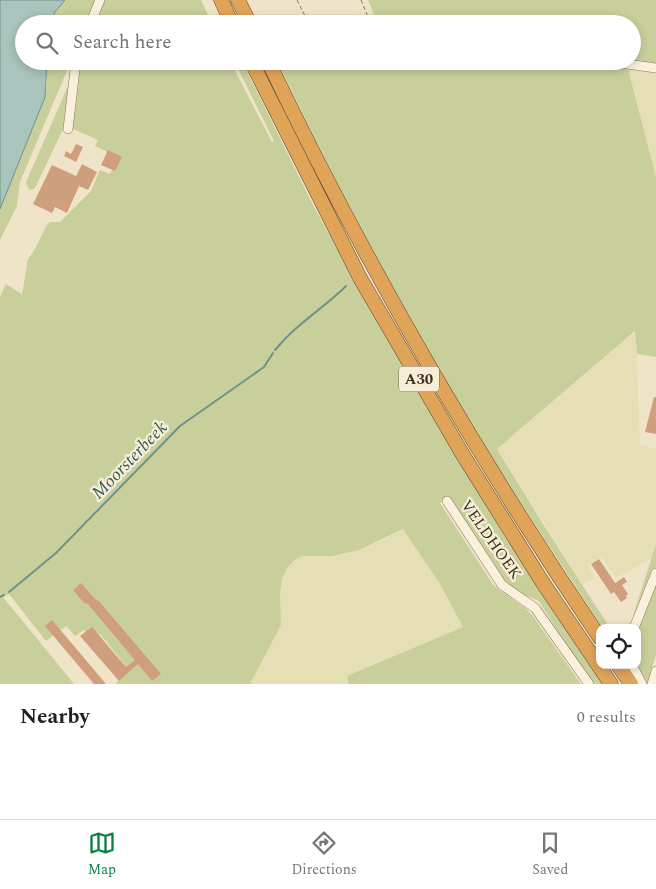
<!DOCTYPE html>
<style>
body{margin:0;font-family:Spectral,serif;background:#f6f6f6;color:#202124}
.controls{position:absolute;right:15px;bottom:15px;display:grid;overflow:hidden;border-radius:10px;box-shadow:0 2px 8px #0003}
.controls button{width:45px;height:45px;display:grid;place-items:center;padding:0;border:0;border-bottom:1px solid #e0e0e0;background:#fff;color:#202124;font:25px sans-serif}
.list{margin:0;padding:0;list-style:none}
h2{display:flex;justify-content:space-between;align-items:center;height:65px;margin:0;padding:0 20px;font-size:21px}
h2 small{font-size:16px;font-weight:400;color:#757577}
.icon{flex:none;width:28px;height:28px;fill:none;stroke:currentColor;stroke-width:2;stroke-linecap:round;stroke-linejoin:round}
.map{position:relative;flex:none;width:656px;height:684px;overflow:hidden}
.search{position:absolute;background:#fff;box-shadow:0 2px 8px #0003;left:15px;right:15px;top:15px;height:55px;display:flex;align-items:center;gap:12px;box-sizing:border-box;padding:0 18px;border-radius:28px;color:#757577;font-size:19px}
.sheet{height:135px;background:#fff}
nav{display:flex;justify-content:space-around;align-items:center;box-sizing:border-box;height:70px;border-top:1px solid #e0e0e0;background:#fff;font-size:14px;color:#757577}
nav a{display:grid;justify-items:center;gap:2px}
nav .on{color:#0b8043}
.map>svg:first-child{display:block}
.farmland{fill:#e6deb5}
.green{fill:#c9cf9b}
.water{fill:#a9c4bc;stroke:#6f938a}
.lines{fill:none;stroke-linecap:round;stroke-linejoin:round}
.stream{stroke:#6f938a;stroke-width:2}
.building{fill:#cf9f7d}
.minor-casing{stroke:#8d765c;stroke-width:10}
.highway-casing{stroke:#5b4430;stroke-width:15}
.path{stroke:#8d765c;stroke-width:1;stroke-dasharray:4 2.5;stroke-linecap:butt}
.minor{stroke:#faf1dc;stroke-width:9}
.highway{stroke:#e0a458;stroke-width:14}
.labels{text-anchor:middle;stroke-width:4.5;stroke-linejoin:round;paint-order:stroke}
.shield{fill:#f7eed8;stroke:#756857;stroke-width:1}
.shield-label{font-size:15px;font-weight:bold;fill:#3d2e20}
.street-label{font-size:16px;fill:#3d2e20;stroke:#f7eed8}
.water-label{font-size:18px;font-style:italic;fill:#2f5d5a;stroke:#f7eed8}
</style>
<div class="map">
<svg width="656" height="684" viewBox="0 0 656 684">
<rect width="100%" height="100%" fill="#f0e4c8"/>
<path class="farmland" d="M628,69l28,3v105z
M636,331l4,114 16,4v95l-4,14 -36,20 -15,-21 -13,8 7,13 -12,7 -86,-136z
M403,529l37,55 23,43 -116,49 2,8h-99l31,-59 -1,-32 2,-14 5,-11 8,-8 7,-4 41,-2 38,-13z"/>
<path class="green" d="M65,0h32l-10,24h-37l5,-12z
M104,0h97l11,24h-118z
M368,0h288v63l-22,-2 1,-18 -3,-19h-29l-1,-8 -33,4 -1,4h-190z
M47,61h24l-51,121 -3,24 -17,34v-31l28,-69 19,-54z
M79,61h151l42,81 2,-1 -40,-80h8l70,142 42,77 72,126 176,278h-7l-17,-20 -39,-63 -20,-8 -12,-8 -60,-88 -7,6 54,83 31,22 7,7 49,69h-232l-2,-8 116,-49 -23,-43 -37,-55 -44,21 -27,6h-30l-7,4 -8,8 -5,11 -2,14 1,32 -31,59h-135l15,-13 -30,-37 -8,6 -8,-10 -9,6 -9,-10 -20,15 -37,-47 -6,3 71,87h-74v-387l6,-13 16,10 6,-35 7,-10 11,-23 4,-4h10l31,-31 9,-21 10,4 8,-17 -23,-11 3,-6 -27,-12z
M277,61h287l64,8 28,108v180l-19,-3 -2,-23 -138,118 48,78 65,101h-7c-61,-93 -123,-185 -177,-282 -54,-93 -102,-188 -149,-285z
M72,77l-7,48 -29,61 -2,3 -5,1 -3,-8z
M656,544v24l-18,47 -5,1z
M656,583v72l-9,28 -11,-16 1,-35z"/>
<path class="water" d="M0,0h65l-10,12 -5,12h-26v37h23l-2,36 -45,112z"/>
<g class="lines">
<path class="stream" d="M275,350c21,-26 48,-41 71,-64
M9,592l47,-39 124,-127 84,-59 9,-14
M0,597l4,-2"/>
</g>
<path class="building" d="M76,144l7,3 -7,15 -12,-6 2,-5 5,3z
M108,150l14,7 -7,14 -14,-6z
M82,164l15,8 -9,18 -9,-4 -12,27 -12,-6 -3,6 -19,-9 19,-39 24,11z
M654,397h2v37l-11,-2z
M599,559l16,24 9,-6 3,5 -5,3 6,9 -2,2 1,2 -6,4 -7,-10 -3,2 -20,-30z
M81,583l16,18 1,-1 63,74 -9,7 -14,-17 -19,17 -39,-45 12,-9 34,40 9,-7 -48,-57 -2,1 -12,-14z
M52,620l54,64h-12l-49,-58z"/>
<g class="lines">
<g class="minor-casing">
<path id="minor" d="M90,24l10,-24
M605,61l51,7
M68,129l8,-68
M447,501l55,84 33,23 54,76
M634,628l22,-55
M632,665l10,19
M652,684l4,-13"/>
</g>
<g class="highway-casing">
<path id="highway" d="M221,0l11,24
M238,0l12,24
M251,61l109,217 103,177 80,128 68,101
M268,61c96,200 207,393 332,577
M618,665l13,19"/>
</g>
<path class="path" d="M297,0l12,24
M361,0l10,24"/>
<use href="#minor" class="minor"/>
<use href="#highway" class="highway"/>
</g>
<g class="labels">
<rect class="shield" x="399" y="366.5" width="40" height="25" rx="4"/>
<g class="shield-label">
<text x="419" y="384">A30</text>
</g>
<g class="street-label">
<text transform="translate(492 539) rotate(55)" y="6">VELDHOEK</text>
</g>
<g class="water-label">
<text transform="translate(129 460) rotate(-46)" y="6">Moorsterbeek</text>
</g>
</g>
</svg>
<div class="controls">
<button><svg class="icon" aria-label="locate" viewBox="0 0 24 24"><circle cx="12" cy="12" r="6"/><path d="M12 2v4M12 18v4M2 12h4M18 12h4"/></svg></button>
</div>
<div class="search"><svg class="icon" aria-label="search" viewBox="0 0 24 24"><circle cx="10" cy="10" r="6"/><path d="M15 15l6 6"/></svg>Search here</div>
</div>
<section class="sheet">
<h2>Nearby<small>0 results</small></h2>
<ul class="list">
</ul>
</section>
<nav>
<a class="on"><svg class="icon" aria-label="map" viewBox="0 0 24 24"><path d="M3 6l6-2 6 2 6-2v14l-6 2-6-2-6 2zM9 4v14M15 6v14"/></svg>Map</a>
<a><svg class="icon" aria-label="directions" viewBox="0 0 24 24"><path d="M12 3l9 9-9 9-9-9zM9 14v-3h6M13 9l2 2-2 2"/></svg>Directions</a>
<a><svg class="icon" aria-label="saved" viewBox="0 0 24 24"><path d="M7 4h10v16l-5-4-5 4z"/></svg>Saved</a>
</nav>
